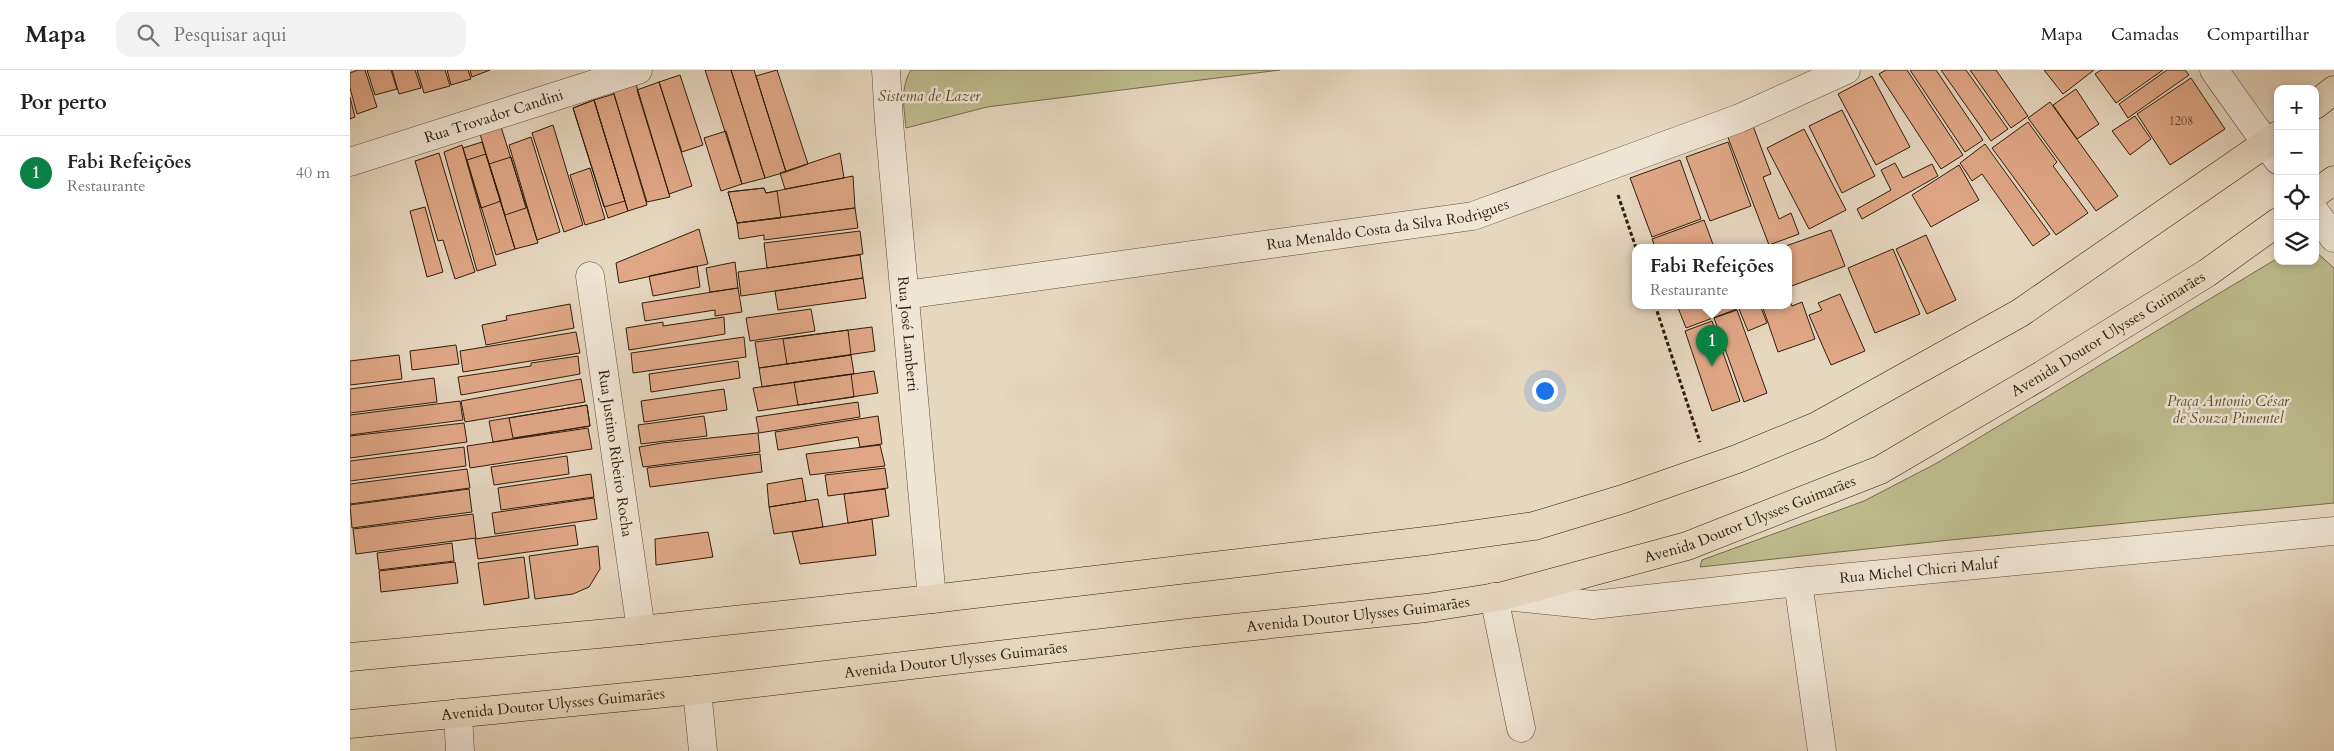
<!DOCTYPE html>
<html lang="pt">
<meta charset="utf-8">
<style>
body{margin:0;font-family:Cardo,serif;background:#f2f2f2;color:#202124}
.controls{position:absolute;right:15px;top:15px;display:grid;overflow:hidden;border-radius:10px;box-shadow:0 2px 8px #0003}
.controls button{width:45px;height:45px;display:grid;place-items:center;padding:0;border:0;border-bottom:1px solid #e0e0e0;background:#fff;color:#202124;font:25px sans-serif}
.you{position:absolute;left:1194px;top:320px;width:18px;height:18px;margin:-12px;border:4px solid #fff;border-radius:50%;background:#1a73e8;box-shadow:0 0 0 8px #1a73e833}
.badge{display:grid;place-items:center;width:32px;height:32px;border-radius:50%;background:#0b8043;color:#fff;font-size:16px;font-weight:700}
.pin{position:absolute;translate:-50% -41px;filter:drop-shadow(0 1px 2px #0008)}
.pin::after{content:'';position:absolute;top:26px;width:18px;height:15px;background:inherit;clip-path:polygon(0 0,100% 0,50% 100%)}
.popup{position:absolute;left:1282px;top:174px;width:160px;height:65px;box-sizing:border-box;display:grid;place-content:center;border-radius:10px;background:#fff;filter:drop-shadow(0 1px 4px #0005);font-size:16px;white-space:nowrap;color:#757577}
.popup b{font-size:19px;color:#202124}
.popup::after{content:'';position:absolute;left:50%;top:100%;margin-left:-10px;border:10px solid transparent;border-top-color:#fff}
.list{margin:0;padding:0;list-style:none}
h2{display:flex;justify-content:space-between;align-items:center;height:65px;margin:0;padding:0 20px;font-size:21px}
h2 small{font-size:16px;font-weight:400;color:#757577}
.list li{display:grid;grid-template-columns:32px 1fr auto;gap:15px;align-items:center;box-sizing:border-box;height:75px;padding:0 20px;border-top:1px solid #e0e0e0}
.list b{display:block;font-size:19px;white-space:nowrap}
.list p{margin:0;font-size:16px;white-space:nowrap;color:#757577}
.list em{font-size:16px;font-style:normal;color:#757577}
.icon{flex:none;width:28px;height:28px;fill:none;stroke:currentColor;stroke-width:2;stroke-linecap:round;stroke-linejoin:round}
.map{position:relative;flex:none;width:1984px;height:681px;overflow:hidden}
header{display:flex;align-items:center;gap:30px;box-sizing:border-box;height:70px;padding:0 25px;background:#fff;border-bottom:1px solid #e0e0e0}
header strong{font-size:24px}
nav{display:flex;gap:28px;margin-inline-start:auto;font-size:18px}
.search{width:350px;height:45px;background:#f2f2f2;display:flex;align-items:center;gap:12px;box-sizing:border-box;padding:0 18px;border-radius:15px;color:#757577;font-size:19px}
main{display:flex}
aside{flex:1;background:#fff}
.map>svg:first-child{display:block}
.green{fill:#bdbc8d;stroke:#776c4c}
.building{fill:#e0a786;stroke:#311d0a}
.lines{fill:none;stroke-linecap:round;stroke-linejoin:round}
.minor-casing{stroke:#5e4c37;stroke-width:29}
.major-casing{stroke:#311d0a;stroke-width:29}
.path{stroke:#311d0a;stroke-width:3;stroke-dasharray:4 2.5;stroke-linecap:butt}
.minor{stroke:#efe5d5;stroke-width:28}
.major{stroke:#e6d7bf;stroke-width:28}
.labels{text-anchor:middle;stroke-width:5;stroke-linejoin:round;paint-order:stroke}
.number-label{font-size:12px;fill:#5d4029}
.park-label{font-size:15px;font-style:italic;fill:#5b4d31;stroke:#efe5d5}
.street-label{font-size:15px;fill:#311d0a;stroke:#efe5d5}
</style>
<header>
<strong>Mapa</strong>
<div class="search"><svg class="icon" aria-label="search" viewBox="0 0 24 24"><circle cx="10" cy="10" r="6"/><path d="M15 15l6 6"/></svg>Pesquisar aqui</div>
<nav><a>Mapa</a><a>Camadas</a><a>Compartilhar</a></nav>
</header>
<main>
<aside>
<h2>Por perto<small></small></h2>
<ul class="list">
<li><span class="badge">1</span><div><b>Fabi Refeições</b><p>Restaurante</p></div><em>40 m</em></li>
</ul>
</aside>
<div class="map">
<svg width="1984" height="681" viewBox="0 0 1984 681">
<rect width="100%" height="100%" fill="#e6d7bf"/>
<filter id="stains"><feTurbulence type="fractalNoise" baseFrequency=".004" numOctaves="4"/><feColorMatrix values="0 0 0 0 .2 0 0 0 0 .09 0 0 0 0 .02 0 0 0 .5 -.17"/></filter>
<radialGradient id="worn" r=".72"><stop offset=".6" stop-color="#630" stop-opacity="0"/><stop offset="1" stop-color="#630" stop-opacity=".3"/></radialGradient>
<path class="green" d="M561,0h369l-293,37 -81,21c-2,-20 -6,-40 5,-58z
M1965,181l19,17v235l-384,37 -250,27 2,-7 162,-59 73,-38 341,-205v3h37z"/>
<path class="building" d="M8,0h7l12,37 -20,7 -7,-26v-15z
M17,0h24l6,19 -22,6z
M42,0h23l6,18 -22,6z
M67,0h28l5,16 -26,7z
M97,0h21l3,9 -20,6z
M120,0h20l-18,7z
M355,0h26l34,108 -23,6z
M381,0h23l32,102 -21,6z
M427,0l31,94 -22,8 -30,-96z
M1536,0h21l56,85 -22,14 -62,-95z
M1560,0h26l47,70 -18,12z
M1591,0h25l42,59 -17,12z
M1620,0h26l32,46 -17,12z
M1694,0h50l-31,24z
M1751,0h62l-47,33 -21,-29z
M1817,0h18l4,5 -61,43 -9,-14z
M330,5l23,70 -21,7 -23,-70z
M1522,6l38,71 -34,18 -38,-71z
M1841,8l34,51 -55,36 -33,-51z
M309,12l33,104 -23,8 -32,-104z
M286,14l34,113 -23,5 -34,-111z
M1726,19l23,35 -22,15 -24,-34z
M264,24l33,111 -19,6 -34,-111z
M0,27l5,20 -5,2z
M244,30l34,111 -20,7 -35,-110z
M244,30l31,101 -21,6 -31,-99z
M1700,32l68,94 -22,15 -68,-93z
M1492,40l33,66 -33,17 -33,-67z
M1785,46l16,23 -21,16 -18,-24z
M1678,52l29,40 -4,4 35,47 -32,22 -64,-87z
M203,55l30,100 -19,7 -32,-99z
M1403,56l18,48 -8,3 16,42 12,-6 8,21 -30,11 -42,-110z
M151,57l37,116 -23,6 -35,-115z
M1454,59l42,81 -37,19 -42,-81z
M376,61l16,53 -21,7 -17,-53z
M181,67l29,95 -23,8 -28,-95z
M132,72l33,107 -19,6 -33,-107z
M1378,72l23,64 -41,15 -24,-64z
M1635,74l65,90 -17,12 -51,-72 -10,7 -12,-18z
M112,75l34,120 -19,6 -33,-119z
M89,83l36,119 -20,7 -12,-39 -5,1 -23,-80z
M490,83l4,25 -59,11 -5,-16z
M136,84l15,47 -20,7 -14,-48z
M161,87l15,51 -21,7 -16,-51z
M1330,90l21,59 -49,18 -22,-59z
M1545,93l8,15 29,-14 6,12 -76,43 -5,-10 34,-19 -10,-20z
M1609,95l20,35 -48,27 -19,-32z
M240,98l15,51 -20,6 -15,-50z
M503,106l2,32 -118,15 -9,-31 36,-4 2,5z
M414,118l2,5 11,-2 4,27 -44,5 -9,-31z
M75,137l18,65 -16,5 -17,-66z
M505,138l3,20 -94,12v-5l-25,4 -2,-16z
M1354,150l10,27h-59l-3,-8z
M349,159l9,35 -89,19 -3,-20z
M1481,160l14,36 -56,21 -1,-40h-5z
M510,161l3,23 -96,14 -3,-25z
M1576,165l30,65 -29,14 -31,-65z
M1543,179l27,65 -45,19 -27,-65z
M510,185l3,23 -122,18 -3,-24z
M385,192l3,26 -28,4 -4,-24z
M347,196l3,21 -47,9 -4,-20z
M513,208l3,20 -88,12 -3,-19z
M388,218l4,24 -27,4v-6l-70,11 -3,-18z
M1490,224l25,57 -34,14 -22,-50 13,-5 -4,-7z
M1438,226l4,10 10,-4 13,37 -37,13 -16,-47h26z
M220,234l4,24 -88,17 -4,-20 25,-5 -1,-4z
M1327,235h59l1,4 -51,19z
M1400,235h10l7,18 -19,8 -9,-22z
M461,239l4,22 -65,10 -4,-23z
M1387,240l30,83 -23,9 -30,-84z
M374,247l1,17 -96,16 -3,-22 37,-6v4z
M1362,251l28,80 -28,10 -27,-80z
M522,257l3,24 -116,17 -4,-26z
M498,260l3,25 -64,9 -4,-25z
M226,262l4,21 -117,19 -3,-21z
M394,267l2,20 -113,16 -2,-20z
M106,275l3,19 -47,6 -2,-19z
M49,285l3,24 -52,6v-24z
M501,285l3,19 -92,13 -3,-19z
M228,286l2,18 -119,21 -3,-18 73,-11v-3z
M388,291l2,17 -89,14 -2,-18z
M524,301l4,22 -120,18 -5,-23z
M501,304l3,23 -56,8 -4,-23z
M84,308l3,24 -87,11v-24z
M231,309l4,23 -120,20 -4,-21z
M374,319l3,21 -83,12 -3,-21z
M110,331l3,19 -113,15v-20z
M508,332l2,15 -101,16 -3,-16z
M237,335l3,21 -97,16 -4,-21z
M237,335l3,21 -77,12 -4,-20z
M354,346l3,20 -66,8 -3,-19z
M528,346l4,28 -22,3 -2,-10 -80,13 -3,-18z
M114,353l3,19 -117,16v-22z
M238,358l4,21 -122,19 -3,-22z
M408,363l2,19 -117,15 -4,-20 23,-4z
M530,375l5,21 -75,9 -4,-21z
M114,377l2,19 -116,15v-20z
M410,384l2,18 -112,15 -3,-19z
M217,386l2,18 -75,11 -3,-18z
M535,398l3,20 -60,8 -3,-21z
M117,399l3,19 -120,16v-20z
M241,404l3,23 -93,13 -3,-22z
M452,408l4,23 -37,6 -2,-23z
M119,419l3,23 -120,16 -2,-23z
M535,419l4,27 -41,7 -4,-29z
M244,428l3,21 -102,15 -3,-21z
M468,429l5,28 -49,7 -5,-27z
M123,444l3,24 -120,16 -3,-25z
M522,449l4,36 -76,9 -8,-32z
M225,455l3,20 -100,14 -3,-20z
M358,462l5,25 -57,8 -1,-26z
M102,473l2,18 -75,9 -2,-17z
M248,476l2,23 -11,18 -16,7 -38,5 -6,-43z
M174,487l5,41 -45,7 -6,-42z
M105,492l3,21 -77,9 -2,-21z"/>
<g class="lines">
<g class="minor-casing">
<g id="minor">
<path id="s1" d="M536,0l3,52 43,477"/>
<path d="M1864,0l64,90"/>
<path id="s2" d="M0,92l288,-92"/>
<path d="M1965,142l19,26"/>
<path id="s3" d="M240,206l51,354"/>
<path id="s4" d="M555,225l568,-79 267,-98 106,-48"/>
<path d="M1448,512l24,169"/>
<path id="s5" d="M1155,526l88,9 205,-23 536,-51"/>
<path d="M1144,527l27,131"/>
<path d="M347,620l6,61"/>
<path d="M108,643l2,38"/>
</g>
</g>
<g class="major-casing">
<g id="major">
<path d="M1965,35l19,-15"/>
<path d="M1965,124l19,-14"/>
<path d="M0,587l291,-27 291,-31 502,-59 100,-14 89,-27 114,-40 80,-33 203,-113 258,-178"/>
<path id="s6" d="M0,654l347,-34 499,-58 230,-24 77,-12 184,-50 193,-76 162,-95 165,-102 71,-51"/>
</g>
</g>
<path class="path" d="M1268,125l18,53
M1305,235l45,137"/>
<use href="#minor" class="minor"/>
<use href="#major" class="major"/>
</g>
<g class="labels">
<g class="number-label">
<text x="1831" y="55">1208</text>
</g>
<g class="park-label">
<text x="579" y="31">Sistema de Lazer</text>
<text x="1878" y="336">Praça Antonio César<tspan x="1878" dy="17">de Souza Pimentel</tspan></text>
</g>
<g class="street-label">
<text dy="5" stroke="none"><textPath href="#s2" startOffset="151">Rua Trovador Candini</textPath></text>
<text dy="5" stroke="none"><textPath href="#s4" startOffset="488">Rua Menaldo Costa da Silva Rodrigues</textPath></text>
<text dy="5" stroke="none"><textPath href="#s6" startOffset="1824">Avenida Doutor Ulysses Guimarães</textPath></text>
<text dy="5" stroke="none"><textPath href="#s1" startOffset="265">Rua José Lamberti</textPath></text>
<text dy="5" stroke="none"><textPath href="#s3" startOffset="179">Rua Justino Ribeiro Rocha</textPath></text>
<text dy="5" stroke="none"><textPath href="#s6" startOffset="1419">Avenida Doutor Ulysses Guimarães</textPath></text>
<text dy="5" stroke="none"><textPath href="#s5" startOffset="416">Rua Michel Chicri Maluf</textPath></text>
<text dy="5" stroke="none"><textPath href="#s6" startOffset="1014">Avenida Doutor Ulysses Guimarães</textPath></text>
<text dy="5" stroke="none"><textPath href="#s6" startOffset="609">Avenida Doutor Ulysses Guimarães</textPath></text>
<text dy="5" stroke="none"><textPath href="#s6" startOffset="204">Avenida Doutor Ulysses Guimarães</textPath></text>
</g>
</g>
<rect width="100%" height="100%" filter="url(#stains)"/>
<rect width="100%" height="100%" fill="url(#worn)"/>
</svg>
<div class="controls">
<button>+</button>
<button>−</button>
<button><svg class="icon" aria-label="locate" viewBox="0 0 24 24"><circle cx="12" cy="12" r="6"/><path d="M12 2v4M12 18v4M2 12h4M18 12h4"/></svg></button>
<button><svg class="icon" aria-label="layers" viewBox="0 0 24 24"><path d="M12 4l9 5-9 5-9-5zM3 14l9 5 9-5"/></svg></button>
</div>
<div class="you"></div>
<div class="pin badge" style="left:1362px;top:296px">1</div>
<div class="popup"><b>Fabi Refeições</b>Restaurante</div>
</div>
</main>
